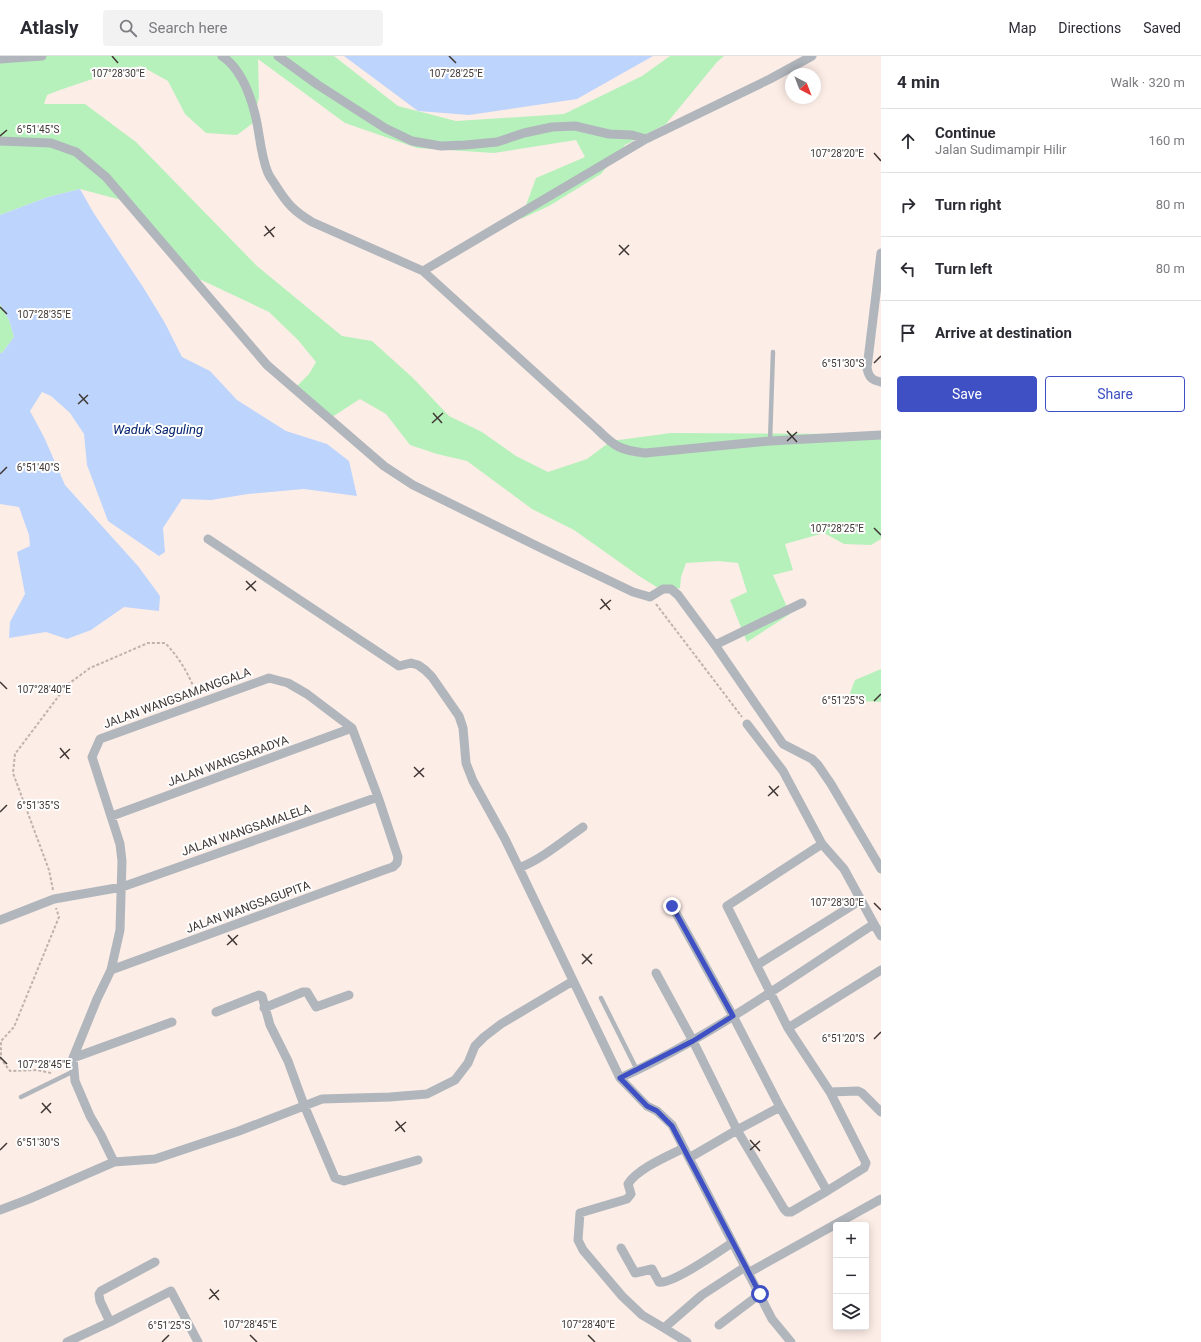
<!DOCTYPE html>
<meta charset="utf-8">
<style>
body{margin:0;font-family:Roboto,sans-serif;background:#f2f2f3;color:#2b2b33}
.controls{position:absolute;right:12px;bottom:12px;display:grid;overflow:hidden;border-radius:4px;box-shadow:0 2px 10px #0003}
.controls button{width:36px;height:36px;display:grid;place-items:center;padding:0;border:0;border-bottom:1px solid #e1e1e2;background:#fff;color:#2b2b33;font:20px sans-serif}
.compass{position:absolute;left:785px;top:12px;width:36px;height:36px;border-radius:50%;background:#fff;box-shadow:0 2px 10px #0003;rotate:138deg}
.stop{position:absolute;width:12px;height:12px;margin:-9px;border:3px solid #3e50c3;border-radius:50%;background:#fff}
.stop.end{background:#3e50c3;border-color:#fff;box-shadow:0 1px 4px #0008}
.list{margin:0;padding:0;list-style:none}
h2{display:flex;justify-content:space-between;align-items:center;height:52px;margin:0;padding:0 16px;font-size:17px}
h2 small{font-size:13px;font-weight:400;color:#7c7c81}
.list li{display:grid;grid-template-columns:26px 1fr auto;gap:12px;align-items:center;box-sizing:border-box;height:64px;padding:0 16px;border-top:1px solid #e1e1e2}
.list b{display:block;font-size:15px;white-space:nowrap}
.list p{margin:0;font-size:13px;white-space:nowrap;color:#7c7c81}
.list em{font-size:13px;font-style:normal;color:#7c7c81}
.actions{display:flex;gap:8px;padding:12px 16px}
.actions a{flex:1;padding:9px 0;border:1px solid #3e50c3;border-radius:4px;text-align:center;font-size:14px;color:#3e50c3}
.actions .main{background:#3e50c3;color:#fff}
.icon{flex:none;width:22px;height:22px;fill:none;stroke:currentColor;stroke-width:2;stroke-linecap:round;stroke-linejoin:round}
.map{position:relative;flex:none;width:881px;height:1286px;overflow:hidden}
header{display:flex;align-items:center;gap:24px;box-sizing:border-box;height:56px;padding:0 20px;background:#fff;border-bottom:1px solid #e1e1e2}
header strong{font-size:19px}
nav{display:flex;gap:22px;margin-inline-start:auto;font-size:14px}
.search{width:280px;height:36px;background:#f2f2f3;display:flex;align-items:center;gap:10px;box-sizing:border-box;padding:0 14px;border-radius:4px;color:#7c7c81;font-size:15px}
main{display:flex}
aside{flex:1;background:#fff}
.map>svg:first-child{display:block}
.green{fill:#b6f1bb}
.water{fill:#bdd4fd}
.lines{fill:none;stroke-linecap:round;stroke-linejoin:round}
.path{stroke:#c0b2ad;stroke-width:2;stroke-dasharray:3 2;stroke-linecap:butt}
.service{stroke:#b0b6bc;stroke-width:4.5}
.minor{stroke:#b0b6bc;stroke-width:9}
.route{stroke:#3e50c3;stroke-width:5}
.ticks{fill:none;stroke:#3f3734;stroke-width:1.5}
.labels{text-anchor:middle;stroke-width:4;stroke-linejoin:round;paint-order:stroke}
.street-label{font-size:12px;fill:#3f3734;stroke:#fefefe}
.water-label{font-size:13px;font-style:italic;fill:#03236e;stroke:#fefefe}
.ticks-label{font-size:10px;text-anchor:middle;fill:#3f3734;stroke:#fefefe;stroke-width:4;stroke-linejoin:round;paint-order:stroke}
</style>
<header>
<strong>Atlasly</strong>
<div class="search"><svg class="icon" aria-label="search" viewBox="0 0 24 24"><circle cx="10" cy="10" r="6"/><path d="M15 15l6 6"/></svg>Search here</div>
<nav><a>Map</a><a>Directions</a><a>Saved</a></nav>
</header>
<main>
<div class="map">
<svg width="881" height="1286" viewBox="0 0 881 1286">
<rect width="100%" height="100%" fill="#fdede7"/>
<path class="green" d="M0,0h334l64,50 58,15 108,-7 78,-38 28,-20h54l-7,6 -51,62 -41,21 -24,29 -52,32 -28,13 15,-41 49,-21 -9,-17 -82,13 -77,-5 -72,-25 -87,-64 1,38 -6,26 -16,12 -31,-2 -21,-19 -17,-33 -27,-15c-32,7 -63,17 -94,29l-3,9h41l51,38 121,124 85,70 30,5 41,37 36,38 33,16 34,24 32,16 39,-13 24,-18 60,-8 188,1 22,2v103l-10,6 -27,-1 -20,-11 -39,11 8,26 -20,5 17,39 -43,28 -17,-42 17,-8 -9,-29 -20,-2 -32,2 -5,14 -1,11 -17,3 -24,-15 -65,-46 -42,-21 -65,-48 -30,-7 -27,-9 -24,-31 -26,-15 -28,18 -35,-31 12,-12 7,-12 -18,-22 -29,-28 -72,-34 -72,-77 -45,-12 -32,8 -48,18z
M0,248l9,16 5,17 -12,16h-2z
M881,613v33l-21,-1 -10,-8 5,-13z"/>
<path class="water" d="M344,0h309l-76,43 -108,16 -51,-4z
M80,133l13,23 50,75 22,36 17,34 28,14 27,29 49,31 41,13 22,17 8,35 -53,-7 -56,5 -37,6 -29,-1 -19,29 2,24 -6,4 -51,-35 -21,-56 -3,-31 -14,-21 -19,-17 -9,-4 -12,19 14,26 21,48 73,81 22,30 -1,15 -35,-4 -33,23 -24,9 -21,-7 -37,6 1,-16 15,-28 -8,-42 13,-6 -1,-11 -10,-28 -19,-3v-151h2l12,-16 -5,-17 -9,-16v-89l48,-18z"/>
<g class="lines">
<path class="path" d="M656,548l86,113
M53,834l-4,-20 -36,-97 2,-19 52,-69 23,-17 58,-25h17c15,15 24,32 32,52
M51,1017l-14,-3 -27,1 -9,-12v-18l13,-14 45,-110 -3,-9"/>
<path class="service" d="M770,385l3,-89
M601,942l36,72
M21,1041l53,-26"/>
<path class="minor" d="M222,0c18,12 28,38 33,58 5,19 5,40 13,59 2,5 6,9 8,13 12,19 18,25 36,36l111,49 174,158c18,18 23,21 48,24l125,-12 111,-6
M278,0l40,29 67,43 27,13 29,5 24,-1 32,-3 27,-9 28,-6 23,-1 34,8 23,1 14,4 124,-60 42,-23
M0,3l42,-3
M0,85l51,2 25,9 30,25 161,188 117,101 29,19 128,63 92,44 17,5 13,-8h8l7,6 37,50 68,99 29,15 6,6 13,19 50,85
M881,197l-14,115c2,10 5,12 14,14
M423,215l223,-132
M208,483l191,127 12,-3 7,2 7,5 7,7 27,39 4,12 3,35 7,18 32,58 115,239 27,28 10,5 15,14 100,194 19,23
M715,589l87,-42
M112,760l240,-88
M519,812c23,-9 44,-27 64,-41
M672,850l61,110 47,91 -43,23 -48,28
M0,864l54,-21 68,-12 256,-90
M874,868l7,12
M757,909l104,-65
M111,914l273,-100 9,-3 4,-4 1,-6 -20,-60 -26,-69
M656,917l37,68 44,89 47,79 3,3h4l36,-21
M264,952l39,-16h4l9,15 33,-12
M216,956l43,-17 3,1 8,29 18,36 16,44 31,73 9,3 74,-21
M788,972l93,-58
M73,1002l99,-36
M620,1022c90,-41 171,-100 254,-154l-30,-55 -22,-25 -39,-73 -36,-47
M830,1036l28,-1 4,2 19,19
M780,1051l47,84 37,-23 2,-5 -36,-71 -42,-64 -61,-122 95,-62
M684,1092c-16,8 -47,21 -56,36l3,10 -4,5 -47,14 -2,27 5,10 39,46 20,19 22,13 38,-33 43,-28
M114,1106l-13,-27 -11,-19 -15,-35 -2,-23 24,-59 14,-29 9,-40 2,-69 -2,-17 -28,-87 8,-18 169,-61 19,5 19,11 45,34
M0,1154l29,-11 85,-37 41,-3 84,-28 83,-32 68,-2 37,-3 28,-14 13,-17 7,-17 9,-9 17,-13 72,-43
M621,1192l14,25 17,-4 7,13c13,3 60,-31 73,-39
M748,1217l133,-74
M110,1266l61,-31 27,51
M719,1269l41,-31
M664,1272l23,14
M67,1286l43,-20 -10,-21 -1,-7 2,-3 54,-29"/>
</g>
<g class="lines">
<path class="route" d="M672,850l61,110 -40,25 -73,37 27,28 10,5 15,15 88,168"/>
</g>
<path class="ticks" d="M112,0l6,7M449,0l7,7M0,80l7,-6M874,97l7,8M265,170l9,11M264,180l11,-9M619,189l10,10M619,199l10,-10M0,251l7,7M874,307l7,-7M79,338l9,10M78,348l10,-9M433,357l9,10M432,367l11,-10M787,375l10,11M787,385l10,-9M0,418l7,-7M874,472l7,7M246,525l10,10M246,534l10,-9M601,543l9,11M600,553l11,-9M0,626l7,7M874,645l7,-7M60,692l9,11M60,702l10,-9M414,711l10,10M414,721l10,-9M769,730l9,10M768,740l11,-10M0,756l7,-7M874,847l7,7M228,879l9,10M227,889l11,-10M582,898l10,10M582,908l10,-10M874,983l7,-7M0,1001l7,7M42,1047l9,10M41,1057l10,-10M396,1065l9,11M395,1075l11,-9M750,1084l10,11M0,1094l7,-7M750,1094l10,-9M210,1233l9,11M209,1243l10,-9M250,1279l7,7M588,1279l7,7M162,1286l7,-7"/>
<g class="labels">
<g class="street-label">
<text transform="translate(177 642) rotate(-20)" y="4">JALAN WANGSAMANGGALA</text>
<text transform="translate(228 705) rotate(-20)" y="4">JALAN WANGSARADYA</text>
<text transform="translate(246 774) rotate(-19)" y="4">JALAN WANGSAMALELA</text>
<text transform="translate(248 851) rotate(-20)" y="4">JALAN WANGSAGUPITA</text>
</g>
<g class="water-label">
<text x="158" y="378">Waduk Saguling</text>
</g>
</g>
<g class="ticks-label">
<text x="118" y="21">107°28'30"E</text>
<text x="456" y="21">107°28'25"E</text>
<text x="38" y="77">6°51'45"S</text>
<text x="837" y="101">107°28'20"E</text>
<text x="44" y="262">107°28'35"E</text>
<text x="843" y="311">6°51'30"S</text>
<text x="38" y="415">6°51'40"S</text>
<text x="837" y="476">107°28'25"E</text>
<text x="44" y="637">107°28'40"E</text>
<text x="843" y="648">6°51'25"S</text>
<text x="38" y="753">6°51'35"S</text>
<text x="837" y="850">107°28'30"E</text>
<text x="843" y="986">6°51'20"S</text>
<text x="44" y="1012">107°28'45"E</text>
<text x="38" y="1090">6°51'30"S</text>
<text x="250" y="1272">107°28'45"E</text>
<text x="588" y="1272">107°28'40"E</text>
<text x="169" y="1273">6°51'25"S</text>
</g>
</svg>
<div class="controls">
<button>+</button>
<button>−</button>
<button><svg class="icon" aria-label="layers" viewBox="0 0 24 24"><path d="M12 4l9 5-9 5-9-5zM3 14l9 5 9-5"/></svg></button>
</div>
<svg class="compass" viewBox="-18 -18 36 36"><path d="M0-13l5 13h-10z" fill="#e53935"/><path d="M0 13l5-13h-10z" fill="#7c7c81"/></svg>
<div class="stop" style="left:760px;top:1238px"></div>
<div class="stop end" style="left:672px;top:850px"></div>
</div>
<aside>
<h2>4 min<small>Walk · 320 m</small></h2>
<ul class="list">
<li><svg class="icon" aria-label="ahead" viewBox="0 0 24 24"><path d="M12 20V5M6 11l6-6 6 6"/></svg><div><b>Continue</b><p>Jalan Sudimampir Hilir</p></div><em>160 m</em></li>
<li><svg class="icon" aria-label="right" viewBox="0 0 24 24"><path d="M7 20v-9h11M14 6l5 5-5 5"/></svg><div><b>Turn right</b></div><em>80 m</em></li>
<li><svg class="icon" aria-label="left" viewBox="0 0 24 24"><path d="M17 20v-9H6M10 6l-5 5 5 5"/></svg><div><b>Turn left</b></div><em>80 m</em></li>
<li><svg class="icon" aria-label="arrive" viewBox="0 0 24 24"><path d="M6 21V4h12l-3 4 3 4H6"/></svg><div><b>Arrive at destination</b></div></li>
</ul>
<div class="actions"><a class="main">Save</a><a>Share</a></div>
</aside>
</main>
